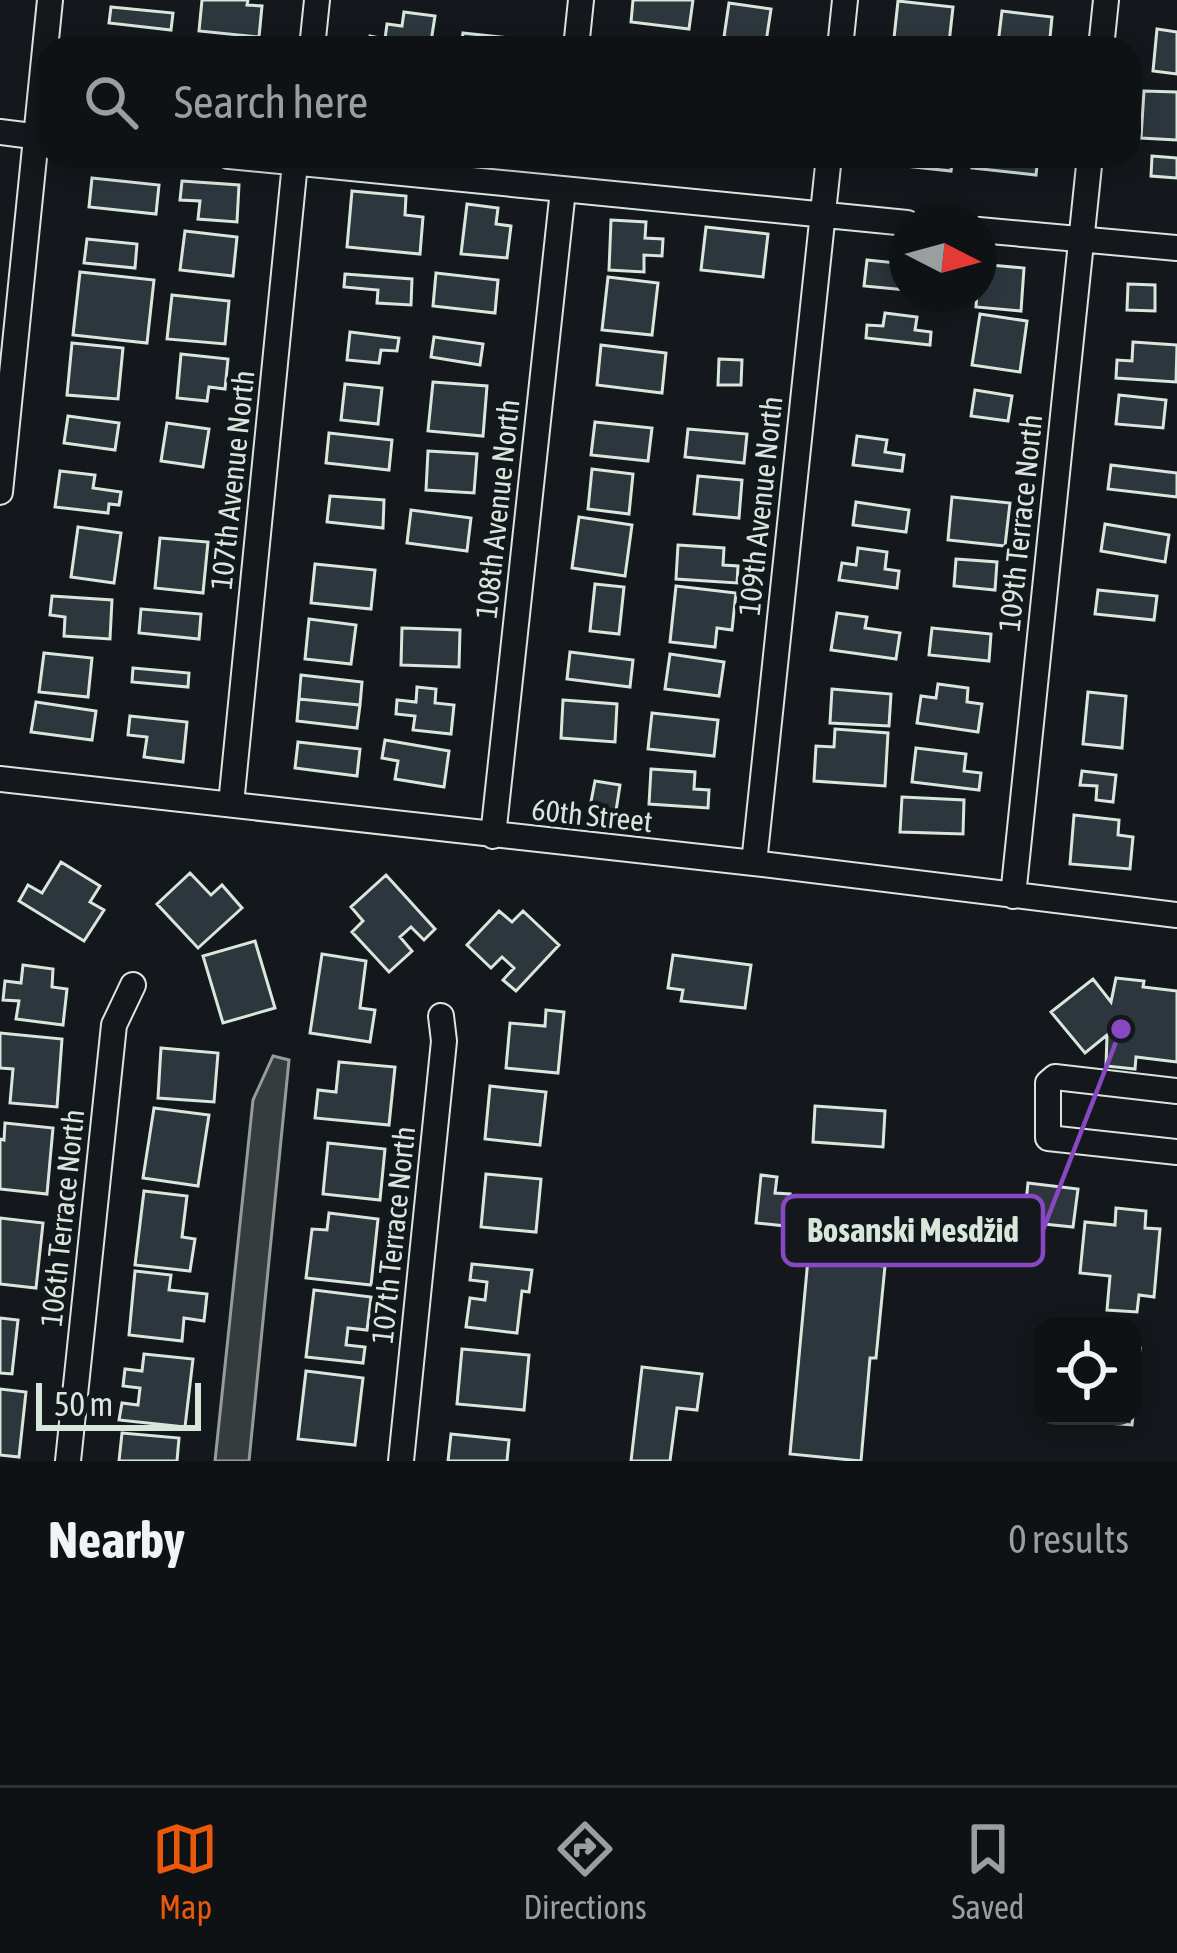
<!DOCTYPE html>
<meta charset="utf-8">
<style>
body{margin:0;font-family:"Asap Condensed",sans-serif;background:#1d2022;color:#f1f3f6}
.controls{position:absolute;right:36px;bottom:36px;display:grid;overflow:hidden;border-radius:24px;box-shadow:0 6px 18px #0003}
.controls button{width:108px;height:108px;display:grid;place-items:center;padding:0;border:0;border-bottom:3px solid #2f3234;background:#0f1215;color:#f1f3f6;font:60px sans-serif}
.compass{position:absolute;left:889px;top:204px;width:108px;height:108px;border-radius:50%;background:#0f1215;box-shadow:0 6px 18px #0003;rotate:96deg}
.scale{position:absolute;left:36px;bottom:30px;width:165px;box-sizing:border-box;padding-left:12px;border:6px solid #d8e6dc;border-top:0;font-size:33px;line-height:42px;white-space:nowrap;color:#d8e6dc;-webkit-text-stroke:9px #14181c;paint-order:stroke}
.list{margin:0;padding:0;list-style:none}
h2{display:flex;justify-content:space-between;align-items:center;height:156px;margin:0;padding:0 48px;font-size:51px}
h2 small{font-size:39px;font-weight:400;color:#9b9ea0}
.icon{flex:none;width:66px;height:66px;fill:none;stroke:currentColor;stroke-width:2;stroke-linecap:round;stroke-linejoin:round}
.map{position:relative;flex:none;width:1177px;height:1461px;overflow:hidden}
.search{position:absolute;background:#0f1215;box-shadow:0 6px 18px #0003;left:36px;right:36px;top:36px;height:132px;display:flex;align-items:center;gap:30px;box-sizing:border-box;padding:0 42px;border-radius:36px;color:#9b9ea0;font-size:45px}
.sheet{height:324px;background:#0f1215}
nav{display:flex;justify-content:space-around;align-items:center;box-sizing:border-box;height:168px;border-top:3px solid #2f3234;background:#0f1215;font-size:33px;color:#9b9ea0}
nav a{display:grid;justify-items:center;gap:6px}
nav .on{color:#ea580c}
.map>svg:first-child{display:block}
.water{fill:#363b3e;stroke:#939e99;stroke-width:3}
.building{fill:#2c363c;stroke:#d8e6dc;stroke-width:3}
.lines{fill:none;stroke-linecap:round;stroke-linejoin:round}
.minor-casing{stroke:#d8e6dc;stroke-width:28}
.minor{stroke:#14181c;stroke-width:24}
.labels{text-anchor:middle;stroke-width:9;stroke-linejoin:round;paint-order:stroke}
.street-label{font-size:30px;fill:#d8e6dc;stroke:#14181c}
.leader{fill:none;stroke:#8948c3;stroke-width:4.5}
.callout-dot{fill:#8948c3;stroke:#14181c;stroke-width:4.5}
.callout{fill:#14181c;stroke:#8948c3;stroke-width:4.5}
.callout-label{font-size:33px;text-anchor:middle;font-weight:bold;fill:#d8e6dc}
</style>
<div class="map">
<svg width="1177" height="1461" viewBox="0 0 1177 1461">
<rect width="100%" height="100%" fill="#14181c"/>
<path class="water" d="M273,1056l16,4 -40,401h-34l38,-361z"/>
<path class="building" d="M202,0h46l-1,5 15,1 -3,31 -60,-6z
M633,0h60l-4,29 -58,-7z
M898,1l55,6 -4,36 -55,-5z
M729,3l42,6 -5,33 -42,-5z
M111,7l62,6 -2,17 -62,-7z
M1002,11l50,6 -3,31 -51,-4z
M404,12l31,4 -5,32h-62l2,-12 15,3 2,-15 15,2z
M1157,29l20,3v42l-24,-3z
M463,33l55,6 -1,9h-56z
M1144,91l33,1v48l-36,-2z
M887,156h66l-2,15 -65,-7z
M974,156h64l-2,19 -64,-7z
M1152,156l25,2v20l-26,-2z
M92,178l67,7 -3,29 -67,-7z
M182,181l57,4 -2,37 -39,-3 2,-18 -20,-1z
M352,191l54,5 -1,19 18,2 -3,37 -73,-7z
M467,204l31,4 -2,16 15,2 -4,32 -46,-4z
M611,220l35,2 -1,16 18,1 -1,17 -18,-1v17l-35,-2z
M706,227l62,7 -5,43 -62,-7z
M185,231l52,6 -4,39 -53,-6z
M87,239l50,5 -2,24 -51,-5z
M867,260l40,4v26l-43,-4z
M979,264l45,4 -3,43 -45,-4z
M80,272l74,8 -7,63 -74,-8z
M436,273l62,7 -3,33 -62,-7z
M345,274l67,5 -1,26 -34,-2 1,-13 -34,-3z
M608,277l50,6 -6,52 -50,-5z
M1128,284l27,1v26l-28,-1z
M172,295l57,6 -4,43 -58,-5z
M885,313l32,4 -2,13 16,2 -1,13 -64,-7 1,-13 16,1z
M980,314l47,7 -7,51 -48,-7z
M350,332l49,6 -2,13 -16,-1 -2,13 -32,-3z
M434,337l49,7 -3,21 -49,-8z
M1133,342l44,3 -1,37 -60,-4 1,-18 15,1z
M72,343l51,5 -5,51 -51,-4z
M601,345l65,8 -4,40 -65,-8z
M181,354l47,5 -3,30 -16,-2 -2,14 -30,-3z
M719,359l23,1 -1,25h-23z
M433,382l54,4 -4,50 -55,-5z
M345,384l37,4 -4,36 -37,-4z
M975,390l37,6 -4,25 -37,-5z
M1119,395l47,5 -3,28 -47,-4z
M68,416l51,7 -4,27 -51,-7z
M595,422l57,6 -4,33 -57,-6z
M167,423l42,6 -6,38 -42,-6z
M688,429l59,5 -3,29 -59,-6z
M329,433l63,7 -3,30 -63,-7z
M857,436l30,4 -2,12 19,3 -2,16 -49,-6z
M428,451l49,3 -3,39 -48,-3z
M1111,465l66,8v24l-69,-8z
M592,469l41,5 -4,40 -41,-5z
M60,471l35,4 -2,13 28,4 -2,13 -10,-1 -1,9 -53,-6z
M698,476l44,4 -3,38 -45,-4z
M330,496l54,4 -1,28 -56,-6z
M952,497l58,6 -5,43 -57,-6z
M856,502l53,8 -3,22 -53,-7z
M411,510l60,8 -4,33 -60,-8z
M579,517l53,8 -7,51 -53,-8z
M1105,524l64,11 -4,27 -64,-11z
M78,527l43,6 -7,50 -43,-6z
M160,538l48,4 -5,51 -48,-5z
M678,545l46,3 -1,17 15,1 -1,17 -61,-4z
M858,548l29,4 -2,17 14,2 -2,17 -58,-8 3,-17 14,2z
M956,559l41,3 -2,28 -41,-4z
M315,564l60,6 -4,39 -60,-6z
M595,584l29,3 -5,47 -29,-3z
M676,586l60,7 -4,37 -15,-2 -2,19 -45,-5z
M1098,590l59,6 -3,24 -59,-6z
M52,596l60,4 -2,39 -46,-3 1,-19 -15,-2z
M141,609l60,5 -2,25 -60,-6z
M837,613l30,4 -2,11 35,5 -4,26 -65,-9z
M309,619l47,6 -5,39 -46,-5z
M402,628l58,2 -1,37 -58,-2z
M932,628l59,6 -2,27 -60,-6z
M570,652l63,8 -3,27 -63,-8z
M44,653l48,5 -4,39 -49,-5z
M670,654l54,8 -5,34 -54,-7z
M133,668l56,5 -1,14 -56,-5z
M301,675l61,7 -2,23 -61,-6z
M938,684l30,4 -1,14 15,2 -4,28 -61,-9 4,-27 15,2z
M417,687l19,2 -1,14 19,2 -3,29 -38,-4 2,-14 -19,-2 1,-14 19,2z
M832,689l59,5 -2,32 -59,-3z
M1088,692l38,4 -4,52 -39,-4z
M299,699l61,6 -3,23 -60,-7z
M563,700l54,4 -2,38 -54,-4z
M36,702l60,9 -4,29 -61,-8z
M652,713l66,7 -4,36 -66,-7z
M130,716l57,6 -4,40 -39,-5 3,-20 -19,-2z
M835,729l53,4 -3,53 -71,-5 2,-35 18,1z
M385,740l64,11 -5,36 -49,-8 3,-18 -16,-3z
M298,742l62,7 -3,27 -62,-8z
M916,748l50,6 -2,17 17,2 -2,17 -67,-8z
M651,769l44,3 -1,17 15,1 -1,18 -59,-4z
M1082,771l34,4 -3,27 -17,-2 1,-14 -17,-1z
M595,781l25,4 -4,26 -26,-4z
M902,797l62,3 -1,34 -63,-2z
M1074,815l45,5 -1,15 15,2 -3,32 -60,-5z
M61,862l39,24 -10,16 14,8 -20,31 -65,-40 9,-16 14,8z
M190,873l21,22 11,-10 20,23 -44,40 -41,-44z
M386,875l49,54 -11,11 -13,-13 -11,10 12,14 -23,21 -37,-40 11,-11 -12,-14z
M499,911l13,11 11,-11 36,34 -43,46 -13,-11 11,-12 -12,-11 -11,11 -24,-23z
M255,941l20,67 -52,15 -20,-67z
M322,954l44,7 -6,47 15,2 -5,32 -60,-9z
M673,955l78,10 -6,43 -64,-7 2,-11 -15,-2z
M23,965l30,4 -1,18 15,2 -4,36 -47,-6 3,-18 -16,-1 2,-19 16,2z
M1116,978l28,3 -1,6 34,4v71l-41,-5 -1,12 -29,-3 1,-31 -22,18 -34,-41 42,-33 18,23z
M546,1010l18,2 -6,61 -52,-5 4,-45 35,3z
M0,1033l62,6 -5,68 -47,-4 3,-34 -13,-1z
M161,1048l57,5 -4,49 -56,-4z
M339,1062l56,5 -6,58 -74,-7 3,-28 18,2z
M490,1086l56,6 -6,53 -55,-6z
M815,1106l70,5 -2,36 -70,-5z
M154,1108l55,7 -11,71 -55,-8z
M5,1123l48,5 -6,66 -47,-5v-50l4,1z
M328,1143l57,6 -5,51 -57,-6z
M486,1174l55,5 -5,53 -55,-5z
M761,1175l16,2 -2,16 15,1 -4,32 -30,-3z
M1028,1183l50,6 -5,38 -49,-5z
M144,1191l43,5 -5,41 13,2 -5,32 -55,-6z
M1116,1208l30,3 -1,17 15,1 -6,68 -15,-2 -2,17 -30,-2 3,-34 -30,-3 5,-51 30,3z
M329,1213l49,6 -7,66 -65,-7 6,-49 15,1z
M0,1218l43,5 -7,65 -36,-4z
M808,1259l77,7 -9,92h-6l-9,103 -71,-7z
M472,1264l60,6 -3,22 -7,-1 -5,42 -51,-6 4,-29 15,2 2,-18 -17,-2z
M135,1271l36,4 -2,15 38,4 -3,27 -20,-3 -2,23 -53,-6z
M314,1290l57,7 -4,33 -19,-2 -2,17 19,2 -2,16 -57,-6z
M0,1318l18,2 -6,54 -12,-1z
M1132,1347l8,1 -8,77 -36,-3v-6h36z
M462,1349l67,6 -5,55 -67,-6z
M144,1354l49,5 -8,68 -66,-7 3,-17 16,2 2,-17 -17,-2 2,-17 17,2z
M642,1367l60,7 -5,36 -20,-2 -7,53h-39z
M306,1371l57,7 -8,67 -57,-6z
M0,1389l26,3 -7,65 -19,-2z
M122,1433l57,5 -2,23h-58z
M451,1434l58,6 -2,21h-59z"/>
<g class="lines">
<g class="minor-casing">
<path id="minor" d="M312,48l5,-48
M576,48l5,-48
M840,48l5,-48
M1101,48l5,-48
M0,132l48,6
M229,156l678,67
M979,230l198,18
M0,492l50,-492
M0,779l754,84 423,52
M231,804l64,-641
M493,836l70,-646
M754,863l75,-707
M1013,896l77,-740
M1177,1091l-122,-14 -7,6v55l129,14
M68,1461l46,-436 19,-40
M401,1461l43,-420 -3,-25"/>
</g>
<use href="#minor" class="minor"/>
</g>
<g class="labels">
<g class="street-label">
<text transform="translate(233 480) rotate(-84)" y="10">107th Avenue North</text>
<text transform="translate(761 506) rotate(-84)" y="10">109th Avenue North</text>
<text transform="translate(498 509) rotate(-84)" y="10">108th Avenue North</text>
<text transform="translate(1021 523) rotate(-84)" y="10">109th Terrace North</text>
<text transform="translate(592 816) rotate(6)" y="10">60th Street</text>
<text transform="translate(63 1218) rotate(-84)" y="10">106th Terrace North</text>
<text transform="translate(394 1235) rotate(-84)" y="10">107th Terrace North</text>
</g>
</g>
<path class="leader" d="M1121 1029L1043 1230"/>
<circle class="callout-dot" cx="1121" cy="1029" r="12"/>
<rect class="callout" x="783" y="1196" width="260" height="69" rx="12"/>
<g class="callout-label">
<text x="913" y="1242">Bosanski Mesdžid</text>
</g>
</svg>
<div class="controls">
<button><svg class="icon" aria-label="locate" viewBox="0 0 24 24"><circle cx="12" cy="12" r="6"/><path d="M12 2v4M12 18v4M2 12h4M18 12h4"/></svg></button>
</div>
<svg class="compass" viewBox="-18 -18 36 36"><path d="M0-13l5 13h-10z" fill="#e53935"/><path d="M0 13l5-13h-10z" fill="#9b9ea0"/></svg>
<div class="scale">50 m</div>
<div class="search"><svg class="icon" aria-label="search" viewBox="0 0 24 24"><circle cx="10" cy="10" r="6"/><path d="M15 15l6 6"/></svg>Search here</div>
</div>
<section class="sheet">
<h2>Nearby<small>0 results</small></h2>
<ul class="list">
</ul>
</section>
<nav>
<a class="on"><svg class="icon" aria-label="map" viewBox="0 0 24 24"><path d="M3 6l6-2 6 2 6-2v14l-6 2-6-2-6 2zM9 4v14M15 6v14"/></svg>Map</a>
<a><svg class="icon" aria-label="directions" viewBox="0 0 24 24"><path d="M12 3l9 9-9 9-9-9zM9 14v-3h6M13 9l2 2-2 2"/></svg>Directions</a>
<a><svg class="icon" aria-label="saved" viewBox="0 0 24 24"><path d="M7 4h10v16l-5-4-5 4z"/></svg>Saved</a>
</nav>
